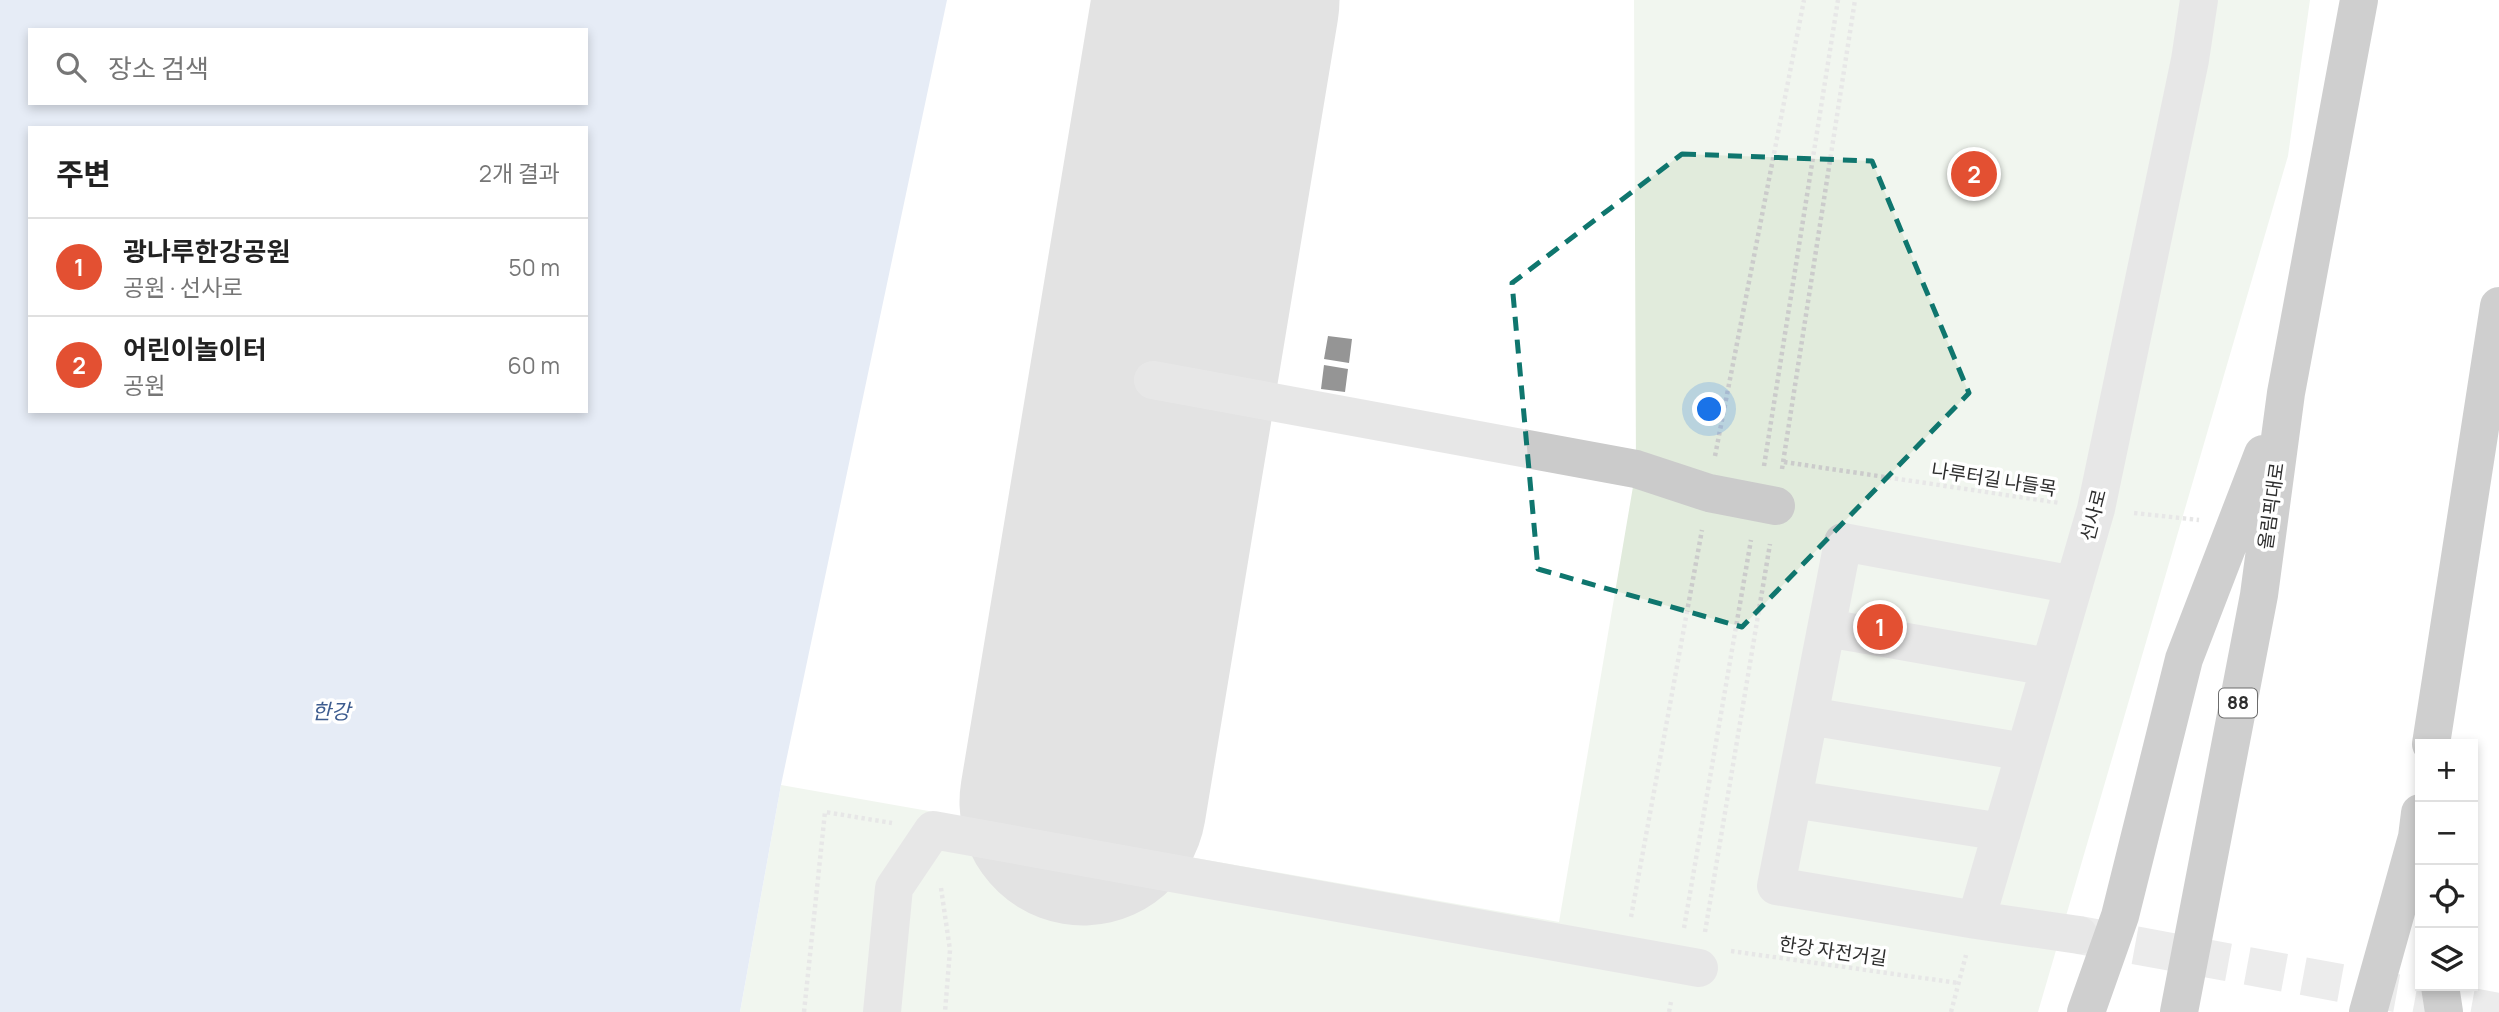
<!DOCTYPE html>
<html lang="ko">
<meta charset="utf-8">
<style>
body{margin:0;font-family:Manrope,"Noto Sans KR",sans-serif;background:#f6f6f6;color:#222}
.controls{position:absolute;right:21px;bottom:21px;display:grid;overflow:hidden;border-radius:0px;box-shadow:0 4px 10px #0003}
.controls button{width:63px;height:63px;display:grid;place-items:center;padding:0;border:0;border-bottom:2px solid #e0e0e0;background:#fff;color:#222;font:35px sans-serif}
.you{position:absolute;left:1710px;top:410px;width:24px;height:24px;margin:-18px;border:5px solid #fff;border-radius:50%;background:#1a73e8;box-shadow:0 0 0 10px #1a73e833}
.badge{display:grid;place-items:center;width:46px;height:46px;border-radius:50%;background:#e35032;color:#fff;font-size:23px;font-weight:700}
.pin{position:absolute;translate:-50% -50%;border:4px solid #fff;box-shadow:0 2px 7px #0006}
.list{margin:0;padding:0;list-style:none}
h2{display:flex;justify-content:space-between;align-items:center;height:91px;margin:0;padding:0 28px;font-size:30px}
h2 small{font-size:23px;font-weight:400;color:#767676}
.list li{display:grid;grid-template-columns:46px 1fr auto;gap:21px;align-items:center;box-sizing:border-box;height:98px;padding:0 28px;border-top:2px solid #e0e0e0}
.list b{display:block;font-size:26px;white-space:nowrap}
.list p{margin:0;font-size:23px;white-space:nowrap;color:#767676}
.list em{font-size:23px;font-style:normal;color:#767676}
.icon{flex:none;width:38px;height:38px;fill:none;stroke:currentColor;stroke-width:2;stroke-linecap:round;stroke-linejoin:round}
.map{position:relative;flex:none;width:2499px;height:1012px;overflow:hidden}
.search{position:absolute;background:#fff;box-shadow:0 4px 10px #0003;left:28px;top:28px;width:560px;height:77px;display:flex;align-items:center;gap:18px;box-sizing:border-box;padding:0 24px;border-radius:0px;color:#767676;font-size:26px}
.panel{position:absolute;background:#fff;box-shadow:0 4px 10px #0003;left:28px;top:126px;width:560px;height:287px;border-radius:0px}
.map>svg:first-child{display:block}
.green{fill:#e1ebdc}
.water{fill:#c8d5eb;fill-rule:evenodd}
.lines{fill:none;stroke-linecap:round;stroke-linejoin:round}
.runway{stroke:#c1c1c1;stroke-width:247}
.building{fill:#151515}
.minor-tunnel{stroke:#d5d5d5;stroke-width:38;stroke-dasharray:38 19;stroke-linecap:butt}
.path{stroke:#cbcbcb;stroke-width:4.5;stroke-dasharray:3.5 3.5;stroke-linecap:butt}
.minor{stroke:#cbcbcb;stroke-width:38}
.highway{stroke:#959595;stroke-width:38}
.marked{fill:none;stroke:#0f766e;stroke-width:5;stroke-dasharray:14 9;stroke-linejoin:round}
.labels{text-anchor:middle;stroke-width:7;stroke-linejoin:round;paint-order:stroke}
.shield{fill:#fff;stroke:#6d6d6d;stroke-width:2}
.shield-label{font-size:18px;font-weight:bold;fill:#2e2e2e}
.street-label{font-size:19px;fill:#2e2e2e;stroke:#fff}
.water-label{font-size:21px;font-style:italic;fill:#3d5c8f;stroke:#fff}
</style>
<div class="map">
<svg width="2499" height="1012" viewBox="0 0 2499 1012">
<rect width="100%" height="100%" fill="#fff"/>
<path class="green" d="M1634,0h676l-22,156 -250,856h-1298l41,-227 778,137 77,-453z"/>
<path class="water" d="M0,0h947l-166,785 -41,227h-740zM30,30h556v73h-556zM30,128h556v283h-556z"/>
<g class="lines">
<path class="runway" d="M1083,802l133,-802"/>
</g>
<path class="building" d="M1328,336l24,3 -3,24 -25,-4z
M1324,365l24,4 -3,23 -24,-3z"/>
<g class="lines">
<path class="minor-tunnel" d="M2079,935l420,77"/>
<path class="path" d="M1715,456l89,-456
M1784,462l276,41
M1764,466l74,-466
M1782,469l73,-469
M2134,513l65,7
M941,888l9,62 -5,62
M1631,917l71,-387
M1684,928l67,-388
M1705,932l65,-388
M1731,951l227,32
M804,1012l21,-200 67,11
M1669,1012l2,-10
M1951,1012l15,-57"/>
<path class="minor" d="M1153,380l483,89 73,24 67,13
M2074,585l-231,-43 -67,344 200,34 103,15
M1827,628l222,39
M1809,716l216,36
M1793,799l209,33
M1976,920l120,-411 94,-449 9,-60
M882,1012l12,-124 39,-58 766,138"/>
<path class="highway" d="M2431,744l68,-438
M2440,986l4,26
M2086,1012l34,-96 64,-257 79,-205
M2179,1012l80,-417 27,-202 73,-393
M2368,1012l49,-175 3,-24"/>
</g>
<path d="M0 0H2499V1012H0ZM1682,154l190,7 97,232 -227,234 -204,-58 -26,-286z" fill="#fff" fill-opacity=".55" fill-rule="evenodd"/>
<path class="marked" d="M1682,154l190,7 97,232 -227,234 -204,-58 -26,-286z"/>
<g class="labels">
<rect class="shield" x="2219" y="688.5" width="38" height="29" rx="5"/>
<g class="shield-label">
<text x="2238" y="709">88</text>
</g>
<g class="street-label">
<text transform="translate(1994 479) rotate(9)" y="7">나루터길 나들목</text>
<text transform="translate(2271 506) rotate(-82)" y="7">올림픽대로</text>
<text transform="translate(2093 515) rotate(-76)" y="7">선사로</text>
<text transform="translate(1833 951) rotate(8)" y="7">한강 자전거길</text>
</g>
<g class="water-label">
<text x="331" y="719">한강</text>
</g>
</g>
</svg>
<div class="controls">
<button>+</button>
<button>−</button>
<button><svg class="icon" aria-label="locate" viewBox="0 0 24 24"><circle cx="12" cy="12" r="6"/><path d="M12 2v4M12 18v4M2 12h4M18 12h4"/></svg></button>
<button><svg class="icon" aria-label="layers" viewBox="0 0 24 24"><path d="M12 4l9 5-9 5-9-5zM3 14l9 5 9-5"/></svg></button>
</div>
<div class="you"></div>
<div class="pin badge" style="left:1880px;top:627px">1</div>
<div class="pin badge" style="left:1974px;top:174px">2</div>
<div class="search"><svg class="icon" aria-label="search" viewBox="0 0 24 24"><circle cx="10" cy="10" r="6"/><path d="M15 15l6 6"/></svg>장소 검색</div>
<section class="panel">
<h2>주변<small>2개 결과</small></h2>
<ul class="list">
<li><span class="badge">1</span><div><b>광나루한강공원</b><p>공원 · 선사로</p></div><em>50 m</em></li>
<li><span class="badge">2</span><div><b>어린이놀이터</b><p>공원</p></div><em>60 m</em></li>
</ul>
</section>
</div>
